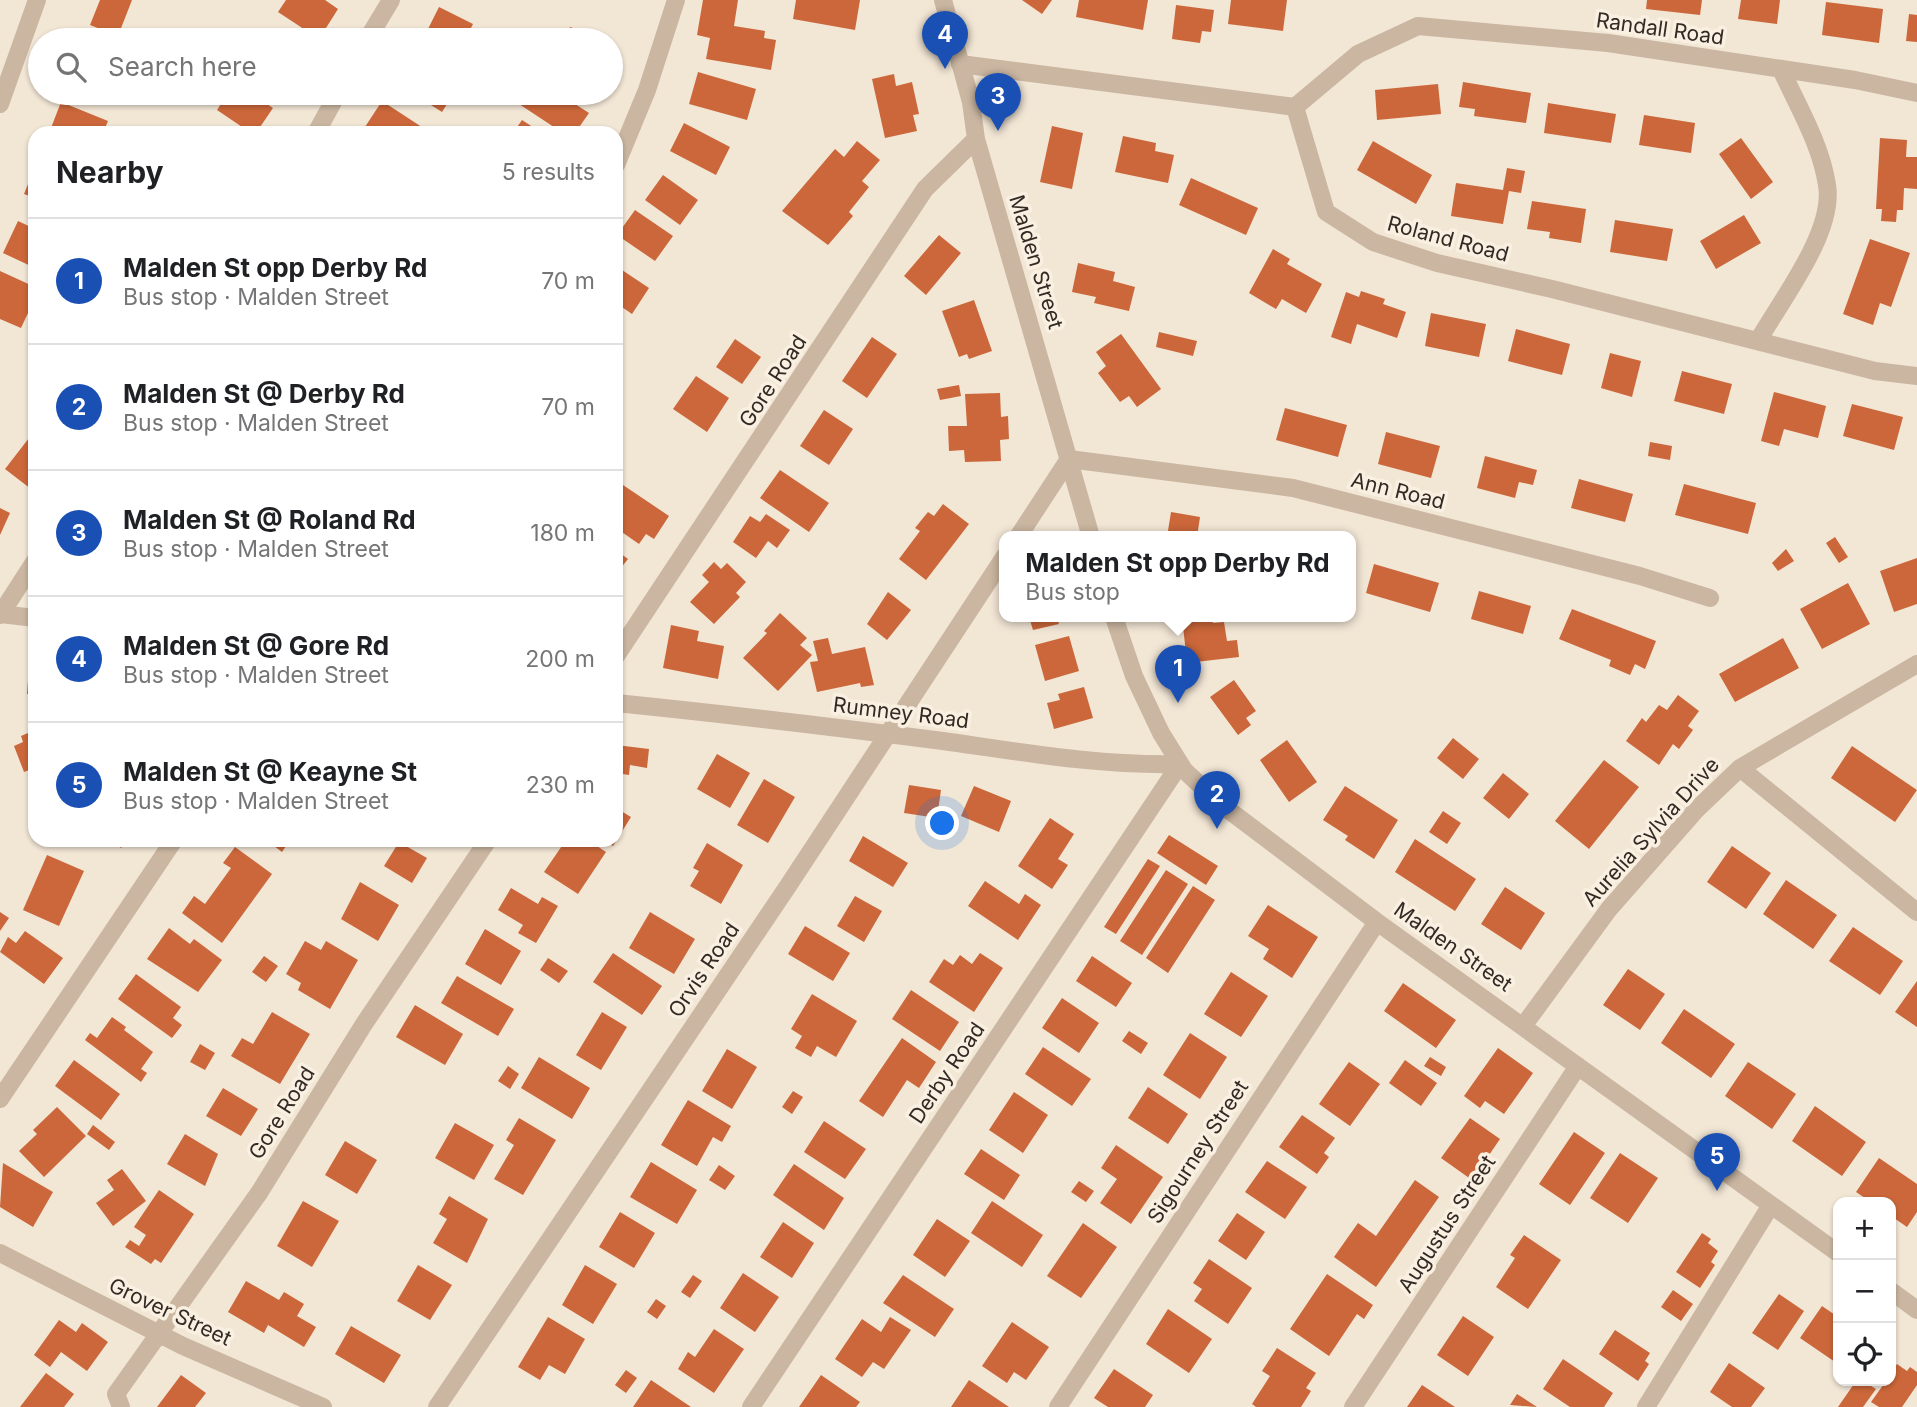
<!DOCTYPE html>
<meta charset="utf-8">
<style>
body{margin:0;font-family:Inter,sans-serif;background:#f6f6f6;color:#202124}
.controls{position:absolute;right:21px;bottom:21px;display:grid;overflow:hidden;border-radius:14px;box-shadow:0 2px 5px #0004}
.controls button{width:63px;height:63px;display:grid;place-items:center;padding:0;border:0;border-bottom:2px solid #e0e0e0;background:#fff;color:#202124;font:35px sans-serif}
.you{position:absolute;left:943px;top:824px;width:24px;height:24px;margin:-18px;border:5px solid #fff;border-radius:50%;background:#1a73e8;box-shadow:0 0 0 10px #1a73e833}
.badge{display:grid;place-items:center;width:46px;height:46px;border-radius:50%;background:#0b8043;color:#fff;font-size:23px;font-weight:700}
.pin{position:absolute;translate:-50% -58px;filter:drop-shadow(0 2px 4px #0008)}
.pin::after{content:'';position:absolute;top:37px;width:24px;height:21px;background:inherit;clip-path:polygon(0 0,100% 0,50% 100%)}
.popup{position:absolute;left:999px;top:531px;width:357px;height:91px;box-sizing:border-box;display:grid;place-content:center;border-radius:14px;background:#fff;filter:drop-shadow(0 2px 5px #0005);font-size:23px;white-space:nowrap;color:#757577}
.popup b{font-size:26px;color:#202124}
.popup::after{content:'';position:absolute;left:50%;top:100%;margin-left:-14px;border:14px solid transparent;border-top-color:#fff}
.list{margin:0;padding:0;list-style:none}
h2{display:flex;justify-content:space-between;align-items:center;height:91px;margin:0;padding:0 28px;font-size:30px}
h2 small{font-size:23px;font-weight:400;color:#757577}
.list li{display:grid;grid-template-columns:46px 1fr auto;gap:21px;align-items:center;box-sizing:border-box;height:126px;padding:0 28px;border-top:2px solid #e0e0e0}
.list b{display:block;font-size:26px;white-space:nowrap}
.list p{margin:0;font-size:23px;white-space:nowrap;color:#757577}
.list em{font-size:23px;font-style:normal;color:#757577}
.icon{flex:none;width:38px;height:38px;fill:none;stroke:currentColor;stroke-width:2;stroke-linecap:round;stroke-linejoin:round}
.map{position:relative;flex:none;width:1917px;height:1407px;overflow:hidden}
.search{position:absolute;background:#fff;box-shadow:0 2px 5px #0004;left:28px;top:28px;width:595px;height:77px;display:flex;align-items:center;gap:18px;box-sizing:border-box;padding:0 24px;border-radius:38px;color:#757577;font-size:26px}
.panel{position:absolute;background:#fff;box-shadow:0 2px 5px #0004;left:28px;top:126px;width:595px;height:721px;border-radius:21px}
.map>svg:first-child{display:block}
.building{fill:#cb673a}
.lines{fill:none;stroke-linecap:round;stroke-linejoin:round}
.minor{stroke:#cab6a1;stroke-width:18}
.labels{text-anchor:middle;stroke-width:7;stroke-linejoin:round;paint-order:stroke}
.street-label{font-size:21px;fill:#342a24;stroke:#f9f0e2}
</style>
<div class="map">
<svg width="1917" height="1407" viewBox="0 0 1917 1407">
<rect width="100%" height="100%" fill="#f2e6d5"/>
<path class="building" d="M100,0h32l-14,36 -28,-11z
M286,0h39l13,9 -19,30 -41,-27z
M703,0h35l-4,26 31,5 -1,7 12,2 -5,30 -65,-11 4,-21 -13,-3z
M796,0h64l-5,30 -62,-11z
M1022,0h30l-10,14z
M1079,0h69l-5,30 -67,-13z
M1231,0h56l-4,31 -55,-7z
M1647,0h55l-2,15 -54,-6z
M1741,0h39l-3,24 -39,-5z
M1826,2l57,7 -4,34 -57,-8z
M1176,5l38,5 -3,22 -9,-1 -2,12 -28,-4z
M439,7l34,17 -8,16 -42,-1z
M1909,14l8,1v27l-11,-1z
M570,27l36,13h-41z
M269,34l10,6h-14z
M698,72l58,17 -9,31 -58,-16z
M894,74l2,12 16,-4 7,32 -6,1 4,16 -32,7 -13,-59z
M1463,82l68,11 -5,30 -52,-7 1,-7 -16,-2z
M1438,84l3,30 -64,6 -2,-30z
M228,93h22l23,15 -17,25h-5l-34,-23z
M412,93h42l-12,19z
M527,93h31l31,20 -14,20h-12l-44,-29z
M382,101l49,32h-64l-4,-3z
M61,102l47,19 -5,12h-39l-13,-5z
M1548,103l68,11 -5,29 -67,-10z
M1644,115l51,8 -4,30 -52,-8z
M522,120l20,13h-29z
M684,123l46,24 -14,28 -46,-24z
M1052,126l31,7 -11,56 -32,-7z
M1123,136l33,7 -1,8 19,4 -6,28 -53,-11z
M1741,138l32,44 -22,17 -32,-45z
M1880,138l27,2 -1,17h11v32l-13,-1 -1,22h-6l-1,12 -15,-1 1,-12h-6z
M857,141l23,19 -18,21 7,6 -20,25 4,4 -25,29 -46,-34 53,-62 9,8z
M1373,141l59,34 -16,29 -59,-34z
M35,167v31l-11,-4z
M1507,168l18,3 -4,22 -12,-2 -6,33 -52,-8 5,-33 47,7z
M663,175l35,25 -18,25 -35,-25z
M1191,178l67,30 -12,27 -67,-30z
M1532,201l54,8 -5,34 -32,-5 1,-6 -23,-3z
M635,210l38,26 -18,25 -38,-26z
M1744,215l17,28 -45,26 -16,-28z
M1615,220l58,9 -6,32 -57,-9z
M18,221l17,8v39l-32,-15z
M939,235l22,18 -35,42 -22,-19z
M1870,239l40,14 -19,54 -11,-4 -7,22 -30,-11z
M1273,249l17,10 -3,5 35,20 -16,29 -24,-14 -6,10 -27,-16z
M1078,263l37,9 -2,9 22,6 -6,24 -35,-8 2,-6 -24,-5z
M616,266l33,22 -17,26 -16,-11z
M0,271l35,16v11l-14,30 -21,-9z
M1361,291l24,8 -2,5 23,8 -9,26 -40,-14 -6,20 -20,-7 15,-45 13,5z
M974,300l18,51 -23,8 -2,-5 -8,3 -17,-46z
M1431,313l55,11 -7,33 -54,-11z
M1516,329l54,15 -8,31 -54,-14z
M1159,332l38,9 -4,15 -37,-9z
M616,334l7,5 -7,10z
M1121,334l40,55 -24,18 -8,-11 -9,6 -22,-29 8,-7 -10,-14z
M872,337l25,17 -30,44 -25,-17z
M735,339l26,18 -19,27 -26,-17z
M1610,353l31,8 -9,36 -31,-9z
M1682,371l50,13 -8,30 -50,-13z
M696,376l33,22 -22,34 -34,-23z
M959,385l2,11 -21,4 -3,-11z
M1774,392l52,14 -8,32 -34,-9 -5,17 -18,-5z
M1000,393l1,24 7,-1 1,23 -9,1 1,21 -36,1 -1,-12 -15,1 -1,-25h19l-2,-32z
M1852,404l51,13 -9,33 -51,-14z
M1285,408l62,17 -9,32 -62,-17z
M824,410l29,19 -24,36 -29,-19z
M1386,432l54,14 -9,32 -53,-14z
M29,438l6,4v42l-4,5 -26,-20z
M1650,442l22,4 -2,14 -22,-4z
M1485,456l52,14 -4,15 -14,-3 -4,16 -38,-10z
M780,470l49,33 -20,29 -49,-34z
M1579,479l54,15 -8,28 -54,-14z
M1684,484l72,19 -8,31 -73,-19z
M623,485l46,31 -15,23 -8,-5 -7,10 -23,-16v-33z
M943,504l26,20 -43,56 -27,-21 21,-28 -5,-3 13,-16 6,4z
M0,508l10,5 -10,22z
M1171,512l29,5 -3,20h-30z
M766,514l24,16 -13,18 -9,-7 -12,17 -23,-16 17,-26 10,6z
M1835,537l13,20 -9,6 -13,-20z
M1786,549l8,12 -16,10 -6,-8z
M616,550l12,9 -12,15z
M1917,558v46l-23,8 -14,-41z
M714,562l7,7 6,-6 19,19 -10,11 4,4 -26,27 -24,-22 19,-20 -7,-7z
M1374,564l65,19 -9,29 -64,-19z
M1848,583l22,41 -48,25 -22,-40z
M1479,591l52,15 -8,28 -52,-15z
M888,592l23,18 -24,30 -20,-16z
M1572,609l84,32 -11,28 -10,-5 -5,11 -21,-9 2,-6 -52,-21z
M780,613l27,25 -7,7 12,10 -34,36 -35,-33 24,-25 -3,-2z
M1029,617h28l2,7 -26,6z
M1182,617h30l1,6 11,-1 3,19 10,-1 2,17 -52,6z
M671,625l28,6 -2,10 27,5 -6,33 -55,-11z
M1069,636l10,35 -34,10 -10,-36z
M828,638l4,16 33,-7 9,38 -13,2 -1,-4 -43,9 -7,-30 8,-1 -5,-20z
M1783,638l16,30 -64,34 -16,-28z
M29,666h6v28h-8z
M1234,680l22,31 -10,7 5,7 -13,10 -28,-38z
M1084,687l9,31 -39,11 -7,-26 13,-3 -2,-6z
M1678,695l21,16 -11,15 5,4 -14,19 -6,-5 -14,21 -33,-24 16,-23 4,4 13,-17 8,5z
M35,730v38l-11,4 -10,-26 9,-4 -2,-6z
M1453,738l26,21 -16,20 -26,-21z
M1287,740l30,42 -28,20 -29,-42z
M616,745l33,4 -2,19 -17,-3 -1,10 -13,-2z
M1852,746l65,44 -22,32 -64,-44z
M717,754l33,19 -20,35 -33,-19z
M1604,760l35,27 -50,62 -34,-28z
M1503,773l26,21 -20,25 -26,-21z
M764,779l31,18 -27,46 -31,-18z
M909,785l32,5 -4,28 -33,-5z
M974,786l37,15 -12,31 -38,-16z
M1345,786l53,34 -24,39 -29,-19 3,-4 -25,-16z
M616,808l15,9 -18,29 -11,-6h14z
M1443,811l18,12 -14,21 -18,-12z
M1050,818l24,16 -16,25 10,6 -16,24 -34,-23z
M1169,835l49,31 -12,19 -49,-32z
M863,836l45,27 -15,24 -44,-26z
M1415,839l61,40 -21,32 -60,-39z
M109,840h17l-5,8z
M266,840h24l-8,12z
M566,840h22l18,12 -28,42 -34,-22z
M399,842l28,16 -15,25 -28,-17z
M707,843l36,22 -22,39 -31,-18 9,-15 -6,-3z
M1732,846l39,27 -25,36 -39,-27z
M235,847l37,27 -50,69 -40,-30 12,-17 11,8 26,-36 -8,-5z
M47,855l37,16 -25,55 -36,-16z
M1148,859l12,7 -44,68 -12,-7z
M1166,870l22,14 -46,71 -22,-14z
M1786,880l51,35 -24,34 -50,-35z
M985,881l34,23 6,-10 16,11 -23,35 -50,-34z
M360,882l39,23 -21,36 -37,-22z
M1193,886l22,14 -47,73 -22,-15z
M1505,887l40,26 -24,37 -40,-26z
M511,888l27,16 4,-7 16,9 -22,37 -18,-10 5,-8 -25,-15z
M855,896l27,15 -18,31 -27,-16z
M1268,905l50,32 -26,41 -29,-19 6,-10 -21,-13z
M0,912l9,6 -9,13z
M650,912l45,27 -21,35 -45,-26z
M805,926l45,27 -17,28 -45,-27z
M1853,927l50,34 -23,34 -51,-34z
M169,928l21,16 4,-5 28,21 -24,32 -51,-33z
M485,929l36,22 -20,34 -36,-21z
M25,931l38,27 -19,26 -44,-32 8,-15 8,6z
M305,941l16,9 5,-9 32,19 -28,49 -32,-19 3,-7 -15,-9z
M613,953l49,33 -20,29 -49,-33z
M980,953l23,15 -29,44 -45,-30 15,-23 9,6 7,-10 12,9z
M264,956l14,10 -12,16 -14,-10z
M1092,956l40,27 -16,24 -40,-26z
M548,958l20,13 -9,12 -19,-13z
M1628,969l37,25 -25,36 -37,-25z
M1231,972l37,24 -27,41 -37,-23z
M136,974l45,33 -8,11 9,7 -10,13 -54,-39z
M457,976l57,33 -16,27 -57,-33z
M1917,981v46l-22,-15z
M1403,983l53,37 -20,28 -52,-37z
M911,990l48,32 -19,29 -48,-32z
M812,994l45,27 -21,36 -19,-11 -6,11 -16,-9 7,-12 -11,-7z
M1062,998l37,25 -20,30 -37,-25z
M415,1005l48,29 -18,31 -49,-28z
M1684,1009l51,35 -24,34 -50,-35z
M272,1012l38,22 -30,50 -49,-28 11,-18 11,6z
M602,1012l25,15 -26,43 -25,-15z
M112,1017l14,10 -2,3 29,22 -12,17 6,4 -6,9 -56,-42 5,-7 7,5z
M1129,1031l19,12 -7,11 -19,-13z
M1190,1033l37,24 -27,42 -37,-24z
M902,1038l34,24 -17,26 -12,-8 -24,37 -24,-16z
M200,1044l15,9 -10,17 -15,-8z
M1043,1047l48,32 -19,27 -47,-32z
M1498,1048l35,25 -29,41 -19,-13 -5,7 -16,-12z
M727,1049l30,18 -25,42 -30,-18z
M539,1057l51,31 -18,31 -51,-31z
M1430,1057l16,10 -5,9 -17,-10z
M74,1060l46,34 -19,26 -46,-34z
M1405,1060l32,23 -16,23 -32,-23z
M1349,1062l31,22 -30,42 -31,-22z
M1748,1062l48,32 -24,35 -47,-33z
M508,1066l11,8 -9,15 -12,-8z
M1148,1087l40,27 -20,30 -40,-26z
M223,1088l35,21 -17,27 -35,-20z
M793,1091l10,6 -11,17 -10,-7z
M1014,1092l34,23 -25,38 -34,-23z
M688,1100l43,26 -9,16 -9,-5 -16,29 -36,-21z
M1815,1106l51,36 -24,34 -50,-35z
M57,1107l29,29 -42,41 -25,-26 18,-17 -4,-4z
M1302,1115l33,23 -11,15 5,4 -12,17 -38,-27z
M519,1118l37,22 -33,55 -29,-16 20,-34 -8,-5z
M1470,1118l30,21 -28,41 -31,-22z
M824,1121l42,28 -21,30 -41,-27z
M455,1123l39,22 -20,35 -39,-22z
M93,1125l22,17 -6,8 -22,-16z
M1574,1132l31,21 -35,52 -31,-21z
M185,1134l33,20 -13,32 -38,-22z
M345,1141l32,19 -20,34 -32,-19z
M1116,1145l47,32 -32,47 -31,-21 17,-24 -16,-11z
M981,1149l39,26 -16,25 -40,-26z
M1620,1153l38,25 -30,45 -38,-25z
M1879,1158l38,26v28l-10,15 -16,-11v-14h-20l-15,-10z
M1267,1161l40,26 -22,32 -40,-27z
M651,1162l46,28 -20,34 -47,-27z
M3,1163l50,29 -20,35 -33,-20z
M794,1164l50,34 -20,32 -51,-35z
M719,1165l16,11 -10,14 -16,-10z
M122,1169l24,32 -33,25 -17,-23 18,-13 -7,-10z
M1415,1180l24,17 -63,90 -42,-30 24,-34 18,13z
M1079,1181l15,10 -8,11 -15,-10z
M159,1190l35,24 -33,49 -6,-4 -4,5 -26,-17 5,-7 9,6 7,-11 -12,-8z
M449,1196l39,23 -21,44 -34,-20 14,-24 -8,-5z
M303,1201l36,20 -27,46 -35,-21z
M992,1201l51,34 -21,32 -51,-34z
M620,1212l35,21 -21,35 -35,-21z
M1237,1213l28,19 -19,28 -28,-19z
M937,1219l33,22 -25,36 -32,-22z
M783,1222l31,21 -22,35 -32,-21z
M1083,1223l34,24 -36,51 -34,-22z
M1702,1233l9,6 -3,4 10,8 -7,11 4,3 -15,23 -24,-16z
M1524,1235l37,25 -33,49 -32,-22 19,-29 -5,-3z
M1209,1259l43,29 -24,36 -34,-23 8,-12 -9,-6z
M418,1265l34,20 -22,35 -33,-19z
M585,1265l32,19 -24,40 -31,-19z
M743,1273l36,24 -24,35 -35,-24z
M1327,1274l46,31 -9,14 -7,-5 -28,42 -39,-27z
M693,1275l9,6 -12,17 -9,-6z
M903,1275l51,34 -19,28 -52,-34z
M246,1281l33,19 5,-8 20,12 -7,12 19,11 -12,20 -36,-22 -4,8 -36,-21z
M1673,1290l20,14 -12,17 -20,-14z
M1779,1294l25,17 -26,39 -26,-17z
M656,1299l10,7 -9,13 -10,-7z
M1822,1306l16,11v47l-38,-26z
M1168,1309l44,30 -23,34 -43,-29z
M1463,1316l31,21 -26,39 -31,-21z
M548,1317l37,22 -20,35 -16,-9 -9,15 -22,-13z
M890,1317l21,13 -27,39 -11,-7 -11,15 -27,-18 27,-40 19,13z
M59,1320l17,12 6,-9 26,19 -21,29 -26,-19 -11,15 -16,-12z
M1012,1322l37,25 -23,33 -12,-8 -7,11 -25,-17z
M351,1326l50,29 -17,28 -49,-29z
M714,1329l30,20 -30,44 -36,-24 10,-17 7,5z
M1615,1330l35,23 -5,8 4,3 -11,17 -39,-27z
M1277,1348l39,25 -10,15 5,3 -10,16h-45l-4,-3 18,-28 -8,-5z
M1563,1359l50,34 -9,14h-34l-27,-18z
M1729,1363l36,25 -14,19h-19l-22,-15z
M1897,1364l10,7 3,-4 7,5v13l-15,22h-23l-8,-5 15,-21h5v-8z
M1114,1369l39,26 -8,12h-37l-14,-9z
M626,1370l11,8 -11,15 -11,-8z
M46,1373l28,21 -10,13h-44z
M181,1375l25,18 -11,14h-38z
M821,1375l39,27 -4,5h-57z
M651,1380l40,27h-58z
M969,1380l40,27h-58z
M1856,1381h7l13,8 -13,18h-25z
M1422,1385l33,22h-48z
M1517,1394l20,13 -27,-2z"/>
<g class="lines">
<path class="minor" d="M943,0l28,102 5,37 115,398
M367,40l24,-40
M960,64l335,43 31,105 47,30 64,21 115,26 323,82 42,5
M0,104l37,-104
M1295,107l63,-53 60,-28 190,17 247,37 62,13
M316,133l22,-40
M616,165l31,-75 29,-90
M1758,341c23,-41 77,-109 69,-156 -6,-41 -30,-80 -46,-116
M1018,537l51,-78 224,29 347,88 70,22
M0,614l35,4
M0,615l35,-54
M1114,617l20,59 27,57 23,37 34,32 159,120 461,331
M616,656l309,-467 51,-50
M616,703c109,11 218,24 327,38 78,11 157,25 237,23
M1740,768l177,144
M1524,1025l85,-116 87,-99 44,-42 177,-104
M0,1099l174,-259
M0,1253l183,93 140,61
M1891,1291l26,19
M121,1407l-5,-13 143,-201 105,-169 124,-184
M437,1407l351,-521 217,-330
M751,1407l429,-643
M1058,1407l319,-485
M1353,1407l225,-341
M1646,1407l125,-202"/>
</g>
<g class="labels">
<g class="street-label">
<text transform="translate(1660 29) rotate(8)" y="7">Randall Road</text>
<text transform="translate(1448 239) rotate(15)" y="7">Roland Road</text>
<text transform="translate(1036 262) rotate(73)" y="7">Malden Street</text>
<text transform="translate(773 381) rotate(-57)" y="7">Gore Road</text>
<text transform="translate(1398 491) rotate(14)" y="7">Ann Road</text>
<text transform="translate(901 713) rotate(7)" y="7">Rumney Road</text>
<text transform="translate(1651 832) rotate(-48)" y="7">Aurelia Sylvia Drive</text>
<text transform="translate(1453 947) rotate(35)" y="7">Malden Street</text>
<text transform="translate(704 970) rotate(-56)" y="7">Orvis Road</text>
<text transform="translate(947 1073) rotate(-56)" y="7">Derby Road</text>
<text transform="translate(282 1113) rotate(-58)" y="7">Gore Road</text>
<text transform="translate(1198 1152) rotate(-57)" y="7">Sigourney Street</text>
<text transform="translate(1447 1224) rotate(-57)" y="7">Augustus Street</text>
<text transform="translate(170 1312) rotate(25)" y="7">Grover Street</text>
</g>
</g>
</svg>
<div class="controls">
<button>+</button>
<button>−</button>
<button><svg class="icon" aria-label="locate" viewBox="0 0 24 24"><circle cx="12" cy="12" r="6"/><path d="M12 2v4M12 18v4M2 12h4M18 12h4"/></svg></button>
</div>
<div class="you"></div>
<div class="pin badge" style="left:1178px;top:703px;background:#1a4fb4">1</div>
<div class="popup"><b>Malden St opp Derby Rd</b>Bus stop</div>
<div class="pin badge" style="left:1217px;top:829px;background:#1a4fb4">2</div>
<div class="pin badge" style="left:998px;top:131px;background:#1a4fb4">3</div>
<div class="pin badge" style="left:945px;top:69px;background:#1a4fb4">4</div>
<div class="pin badge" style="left:1717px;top:1191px;background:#1a4fb4">5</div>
<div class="search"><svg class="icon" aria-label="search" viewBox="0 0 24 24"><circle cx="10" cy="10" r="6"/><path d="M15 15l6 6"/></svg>Search here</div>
<section class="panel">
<h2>Nearby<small>5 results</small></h2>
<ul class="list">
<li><span class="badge" style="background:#1a4fb4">1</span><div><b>Malden St opp Derby Rd</b><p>Bus stop · Malden Street</p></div><em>70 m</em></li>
<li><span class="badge" style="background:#1a4fb4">2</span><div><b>Malden St @ Derby Rd</b><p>Bus stop · Malden Street</p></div><em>70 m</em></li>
<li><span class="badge" style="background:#1a4fb4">3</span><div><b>Malden St @ Roland Rd</b><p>Bus stop · Malden Street</p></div><em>180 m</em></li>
<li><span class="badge" style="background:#1a4fb4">4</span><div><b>Malden St @ Gore Rd</b><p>Bus stop · Malden Street</p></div><em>200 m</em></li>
<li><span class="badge" style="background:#1a4fb4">5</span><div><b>Malden St @ Keayne St</b><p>Bus stop · Malden Street</p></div><em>230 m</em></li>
</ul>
</section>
</div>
